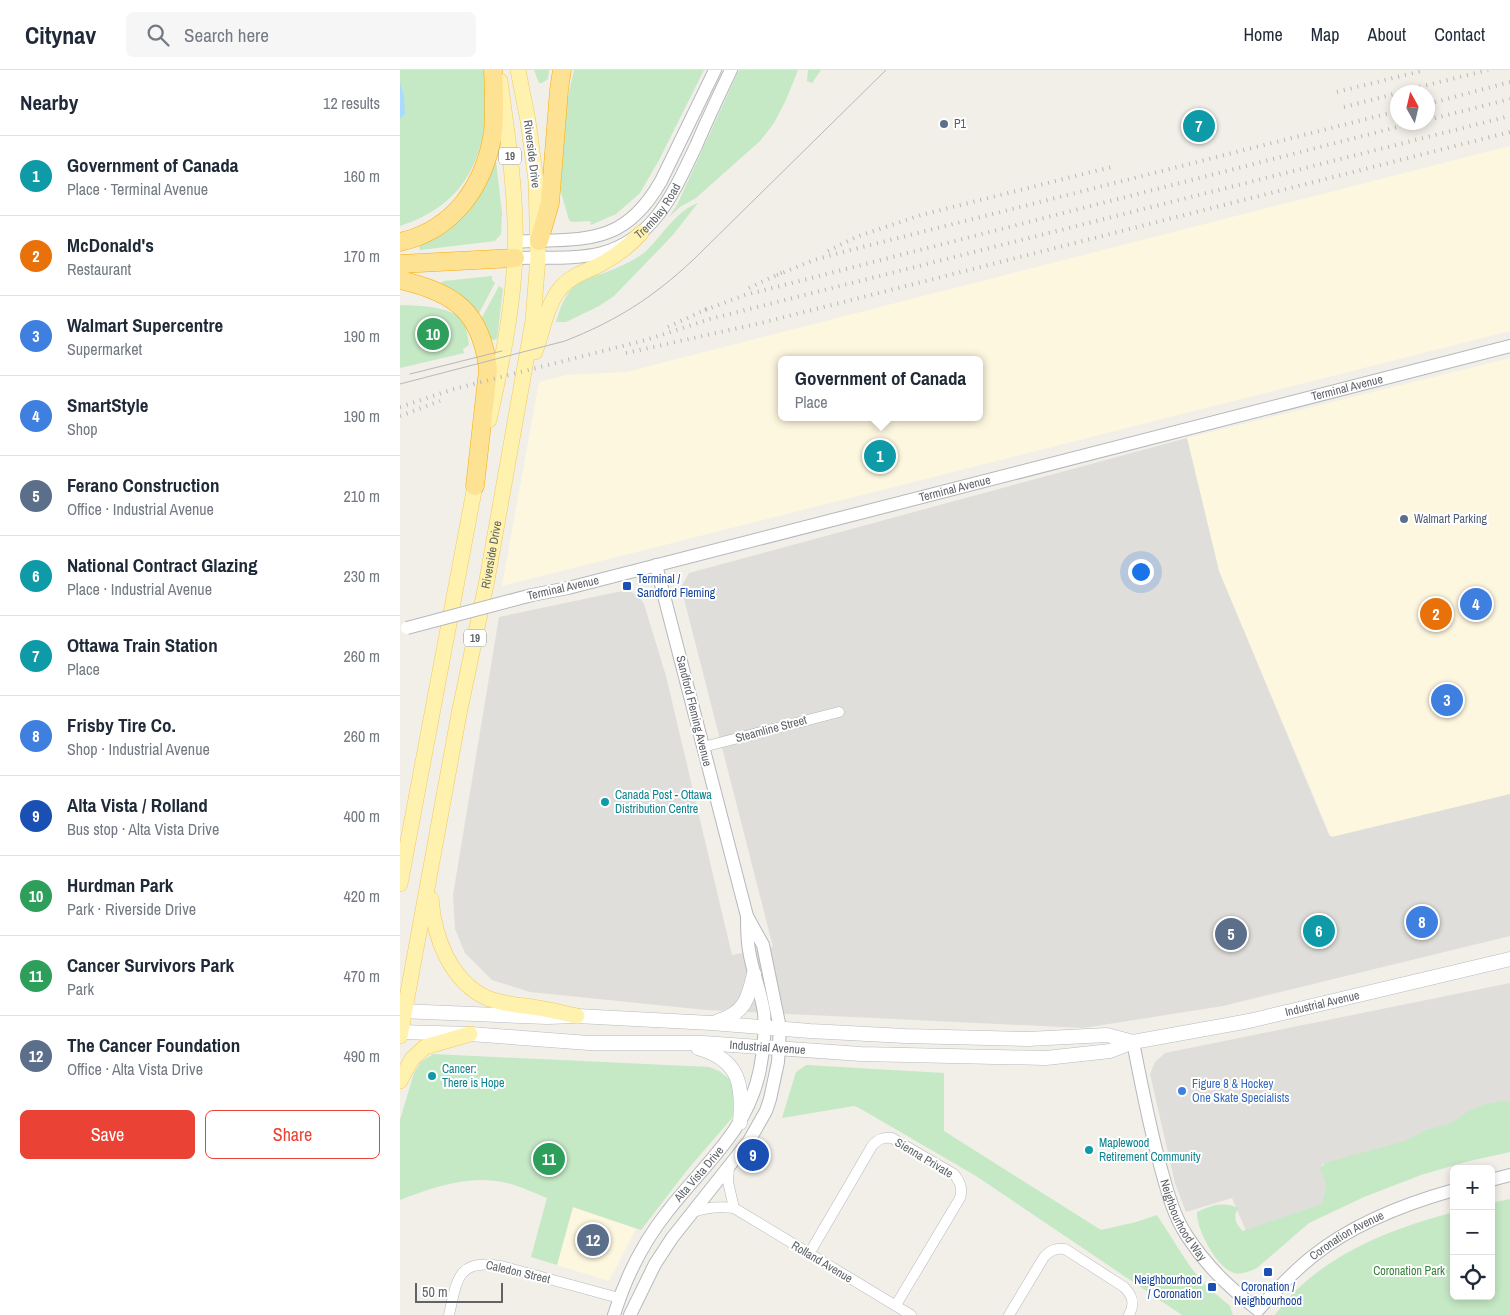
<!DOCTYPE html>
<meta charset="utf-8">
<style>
body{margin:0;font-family:"Archivo Narrow",sans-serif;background:#f6f6f7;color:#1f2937}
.controls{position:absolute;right:15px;bottom:15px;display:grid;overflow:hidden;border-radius:8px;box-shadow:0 2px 8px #0003}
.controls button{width:45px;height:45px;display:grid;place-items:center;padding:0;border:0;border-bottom:1px solid #e0e1e3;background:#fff;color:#1f2937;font:25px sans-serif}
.compass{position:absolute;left:990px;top:15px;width:45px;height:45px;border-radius:50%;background:#fff;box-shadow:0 2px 8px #0003;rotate:352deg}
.scale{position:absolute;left:15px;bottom:12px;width:88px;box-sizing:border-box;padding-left:5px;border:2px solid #5f6368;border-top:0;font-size:14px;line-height:18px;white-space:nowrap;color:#5f6368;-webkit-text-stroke:4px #fff;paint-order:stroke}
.you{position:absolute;left:740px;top:501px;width:18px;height:18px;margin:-12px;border:4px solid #fff;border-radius:50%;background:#1a73e8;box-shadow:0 0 0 8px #1a73e833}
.badge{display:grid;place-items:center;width:32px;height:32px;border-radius:50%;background:#ea4335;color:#fff;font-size:16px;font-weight:700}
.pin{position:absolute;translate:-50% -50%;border:2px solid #fff;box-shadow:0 1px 5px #0006}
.popup{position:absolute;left:378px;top:286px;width:205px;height:65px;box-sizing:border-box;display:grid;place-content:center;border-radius:8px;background:#fff;filter:drop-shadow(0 1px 4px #0005);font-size:16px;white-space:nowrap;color:#747a83}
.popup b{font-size:19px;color:#1f2937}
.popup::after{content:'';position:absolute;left:50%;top:100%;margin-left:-10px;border:10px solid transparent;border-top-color:#fff}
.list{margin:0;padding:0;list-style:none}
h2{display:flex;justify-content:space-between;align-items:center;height:65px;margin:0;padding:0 20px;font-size:21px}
h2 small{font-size:16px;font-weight:400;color:#747a83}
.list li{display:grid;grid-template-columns:32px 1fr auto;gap:15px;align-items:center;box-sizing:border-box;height:80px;padding:0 20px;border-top:1px solid #e0e1e3}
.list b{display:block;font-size:19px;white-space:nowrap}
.list p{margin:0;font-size:16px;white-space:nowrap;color:#747a83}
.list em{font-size:16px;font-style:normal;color:#747a83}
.actions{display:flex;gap:10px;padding:15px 20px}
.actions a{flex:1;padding:11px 0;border:1px solid #ea4335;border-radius:8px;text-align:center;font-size:18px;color:#ea4335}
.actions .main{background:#ea4335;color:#fff}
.icon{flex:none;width:28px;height:28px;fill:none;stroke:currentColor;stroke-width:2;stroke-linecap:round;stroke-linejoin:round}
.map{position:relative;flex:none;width:1110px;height:1245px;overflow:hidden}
header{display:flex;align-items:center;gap:30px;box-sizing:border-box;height:70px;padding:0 25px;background:#fff;border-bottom:1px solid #e0e1e3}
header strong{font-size:24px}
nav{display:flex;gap:28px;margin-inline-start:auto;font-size:18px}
.search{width:350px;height:45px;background:#f6f6f7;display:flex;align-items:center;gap:12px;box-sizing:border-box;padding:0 18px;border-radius:8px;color:#747a83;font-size:19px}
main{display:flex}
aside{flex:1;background:#fff}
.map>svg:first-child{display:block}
.commercial{fill:#fef7e0;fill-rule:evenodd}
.industrial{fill:#e0deda}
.green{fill:#c5e8c5}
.water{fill:#aadaff}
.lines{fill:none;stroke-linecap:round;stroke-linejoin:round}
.minor-casing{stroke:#b5b8bc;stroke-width:11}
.tertiary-casing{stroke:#b5b8bc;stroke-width:14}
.secondary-casing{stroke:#b6babf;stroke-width:15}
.primary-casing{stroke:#f2c960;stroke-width:16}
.motorway-casing{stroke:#f9ab00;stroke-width:19}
.minor{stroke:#fff;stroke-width:10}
.tertiary{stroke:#fff;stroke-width:12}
.secondary{stroke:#fff;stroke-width:14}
.primary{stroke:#fff2af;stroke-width:15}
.motorway{stroke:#fde293;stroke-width:18}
.tram{stroke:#b6b7b8;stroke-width:1}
.rail{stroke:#b6b7b8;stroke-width:4;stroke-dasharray:1 6;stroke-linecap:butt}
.tertiary-bridge-casing{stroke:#b5b8bc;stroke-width:14;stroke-linecap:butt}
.tertiary-bridge{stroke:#fff;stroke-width:12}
.service-dot{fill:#5c6f8a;stroke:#fff;stroke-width:2}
.transit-dot{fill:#1a4fb4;stroke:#fff;stroke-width:2}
.culture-dot{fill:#0f9aa8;stroke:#fff;stroke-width:2}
.shop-dot{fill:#3f7fe0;stroke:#fff;stroke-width:2}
.labels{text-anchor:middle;stroke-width:4;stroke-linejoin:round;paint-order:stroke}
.shield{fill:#fff;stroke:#8f9295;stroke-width:1}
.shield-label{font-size:11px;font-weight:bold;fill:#5f6368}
.service-label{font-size:12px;fill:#4e5e75;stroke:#fff;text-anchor:start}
.street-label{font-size:12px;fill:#5f6368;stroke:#fff}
.transit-label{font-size:12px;fill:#164399;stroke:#fff;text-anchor:start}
.culture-label{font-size:12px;fill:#0d838f;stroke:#fff;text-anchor:start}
.shop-label{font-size:12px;fill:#366cbe;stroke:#fff;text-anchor:start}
.park-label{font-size:12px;fill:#348238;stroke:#fff}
</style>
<header>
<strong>Citynav</strong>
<div class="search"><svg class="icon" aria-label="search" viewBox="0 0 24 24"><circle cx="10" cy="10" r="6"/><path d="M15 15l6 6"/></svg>Search here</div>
<nav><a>Home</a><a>Map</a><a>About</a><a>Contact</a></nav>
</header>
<main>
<aside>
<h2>Nearby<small>12 results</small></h2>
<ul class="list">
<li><span class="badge" style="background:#0f9aa8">1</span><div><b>Government of Canada</b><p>Place · Terminal Avenue</p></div><em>160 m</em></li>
<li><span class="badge" style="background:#e8710a">2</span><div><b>McDonald's</b><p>Restaurant</p></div><em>170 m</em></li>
<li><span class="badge" style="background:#3f7fe0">3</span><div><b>Walmart Supercentre</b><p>Supermarket</p></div><em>190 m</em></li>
<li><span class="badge" style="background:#3f7fe0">4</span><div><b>SmartStyle</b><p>Shop</p></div><em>190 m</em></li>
<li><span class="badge" style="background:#5c6f8a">5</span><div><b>Ferano Construction</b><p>Office · Industrial Avenue</p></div><em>210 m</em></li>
<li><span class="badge" style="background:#0f9aa8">6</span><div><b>National Contract Glazing</b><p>Place · Industrial Avenue</p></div><em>230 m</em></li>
<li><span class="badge" style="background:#0f9aa8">7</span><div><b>Ottawa Train Station</b><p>Place</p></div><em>260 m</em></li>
<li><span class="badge" style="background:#3f7fe0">8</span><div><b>Frisby Tire Co.</b><p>Shop · Industrial Avenue</p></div><em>260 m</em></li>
<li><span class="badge" style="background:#1a4fb4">9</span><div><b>Alta Vista / Rolland</b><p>Bus stop · Alta Vista Drive</p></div><em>400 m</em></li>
<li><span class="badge" style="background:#2e9e5b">10</span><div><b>Hurdman Park</b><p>Park · Riverside Drive</p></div><em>420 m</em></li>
<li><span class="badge" style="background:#2e9e5b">11</span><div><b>Cancer Survivors Park</b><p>Park</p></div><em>470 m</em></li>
<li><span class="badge" style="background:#5c6f8a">12</span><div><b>The Cancer Foundation</b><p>Office · Alta Vista Drive</p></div><em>490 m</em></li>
</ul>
<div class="actions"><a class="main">Save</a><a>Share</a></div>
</aside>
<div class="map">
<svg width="1110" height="1245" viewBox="0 0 1110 1245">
<rect width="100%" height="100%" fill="#f1efe8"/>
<path class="commercial" d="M1110,76v185l-1008,255 37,-204 26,-7 61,-3zM381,290h198v57h-198z
M1110,288v436l-179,43 -112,-266 -32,-133z
M172,1137l64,22 -27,52 -52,-16z"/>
<path class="industrial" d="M787,368l32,133 110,264 3,2 178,-43v142l-287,70 -140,22 -377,-18 -176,-18 -38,-12 -27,-27 -10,-24 -2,-34 46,-278 128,-27 12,6 5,8 22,72 66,279 41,-8 -92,-360 8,-14z
M1110,913v138l-29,4 -159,39 6,39 -82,28 -14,-33 -46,14 -11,-29 -25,-109 5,-12 10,-9z"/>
<path class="green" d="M0,0h85c6,71 -9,132 -85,156z
M134,0h15l-1,9 -6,4h-3z
M174,0h130l-45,90 -19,33 -24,21 -25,11 -1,-4 -18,1 -3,-2 -9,-31 5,-64 -1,-10z
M339,0h59l-12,30 -12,23 -14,18 -64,57 -16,9 -11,10 8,-12z
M408,0h13l-9,13 -5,-2z
M91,91h5l6,52 -1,21 -6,7 -75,9 -1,-4 23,-14z
M298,133l-26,33 -58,60 -15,10 -33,16h-10c4,-13 9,-29 20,-37 8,-6 18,-9 28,-12 13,-5 30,-12 41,-21 17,-16 31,-41 53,-49z
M92,206v4l3,3 -18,34 -27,-27 -10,-7 4,-2z
M99,216l4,3 -6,50 -10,2 -7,-20z
M0,235c18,1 56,0 65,20 2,6 3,14 4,20l-6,4 1,4 -64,15z
M33,984l276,13 10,4 13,10 5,22 -5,15 -44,51 -47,61 -68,-23 -16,58 -26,-8 16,-59c-13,-5 -27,-12 -40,-15 -36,-9 -74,4 -107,17v-80l14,-47 7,-11z
M406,995l138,8v58l157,99 35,-8 21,-7 32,50 17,21 24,20 3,9h-51l-206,-139 -115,-67 -7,-3 -72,12 14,-46z
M1102,1031l8,1v50l-45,10 -44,13 -57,22 -55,26 -52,45c-6,3 -16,7 -23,5 -17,-5 -38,-44 -37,-61 14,-6 25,-11 41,-4 -5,10 -3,15 5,23l79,-27c5,-16 5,-20 -2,-35l5,-6 80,-22 21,-11 24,-6 20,-14 16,-6z
M1110,1129v116h-235c42,-58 112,-85 179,-103v84h37v-93z"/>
<path class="water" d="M0,12l4,15 1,17 -5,5z"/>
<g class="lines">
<g class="minor-casing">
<path id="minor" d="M303,677l136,-35
M329,1096l-1,16 6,26
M293,1142c14,-5 26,-6 41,-4l177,107
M409,1184l63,-108c6,-7 11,-9 20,-8l62,36c6,8 9,14 6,24l-64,107
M49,1245c8,-35 8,-57 52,-49l118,32
M609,1245l35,-58c7,-7 11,-9 21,-8l59,38c9,9 11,17 5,28"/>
</g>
<g class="tertiary-casing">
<g id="tertiary">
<path d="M115,172c68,-4 108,6 146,-61l54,-111"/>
<path id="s1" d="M115,188c29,-1 59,2 87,-5 54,-15 72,-62 94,-107 11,-26 23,-51 35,-76"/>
<path id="s2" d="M132,525l36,-7 942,-242"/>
<path id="s3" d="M733,972c8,41 16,83 27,123 7,25 13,50 27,71 21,32 42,51 71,74 17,-19 35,-38 55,-54 40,-32 91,-52 141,-66"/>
<path d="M1091,1110l19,-5"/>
<path id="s4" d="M214,1245c11,-36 30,-74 54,-104 36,-47 80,-80 92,-142 3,-17 6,-38 4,-56 -3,-22 -12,-42 -15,-63 -2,-11 -2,-23 -2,-34l-91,-351"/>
<path d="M230,1245l25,-51 17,-26 77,-97 17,-30 4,-12 8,-37 2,-34 -17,-83 -15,-27"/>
</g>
</g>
<g class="secondary-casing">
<g id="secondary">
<path d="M0,941l147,6 30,-1 134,7 99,8 95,5 123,3 79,-4 26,7"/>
<path d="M318,951c27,-8 30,-22 36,-47"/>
<path id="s5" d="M0,962l70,2 119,9h114l158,11 185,4 64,-7 23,-9 116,-21 261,-62"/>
<path d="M298,978c42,12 45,37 42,75"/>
</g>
</g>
<g class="primary-casing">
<g id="primary">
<path d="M135,282c7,-19 11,-45 24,-62 10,-14 27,-18 42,-26 15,-8 29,-19 40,-31"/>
<path d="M89,350c12,-54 24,-109 26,-165 2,-58 -7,-116 -15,-174"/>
<path d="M0,814l77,-409"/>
<path d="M31,829c3,38 19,82 56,99 15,6 30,7 45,9 15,2 30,6 45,9"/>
<path id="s6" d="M0,966l59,-322 28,-134 46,-259 5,-64 -2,-76 -8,-60 -10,-51"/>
<path d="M0,1011l12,-22 13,-12 45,-13"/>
</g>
</g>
<g class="motorway-casing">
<path id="motorway" d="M139,171l11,-38 9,-113 3,-20
M0,172c54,-12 85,-57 93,-110 2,-21 1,-42 0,-62
M0,194l115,-6
M0,210c54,12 82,32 88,90l-13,116"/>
</g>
<use href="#minor" class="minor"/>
<use href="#tertiary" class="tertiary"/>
<use href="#secondary" class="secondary"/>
<use href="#primary" class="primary"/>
<use href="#motorway" class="motorway"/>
<path class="tram" d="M10,304l92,-23
M0,314l165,-43c51,-20 87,-43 127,-80l194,-191"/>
<path class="rail" d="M937,22l88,-22
M999,22l89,-22
M1028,34l82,-22
M944,37l54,-14
M1028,50l82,-21
M428,181l28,-14 65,-22 194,-49
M377,205l37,-15 21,-6 563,-143
M349,218l34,-16
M305,240l40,-15 672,-173
M268,257l43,-20
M226,283l135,-30 749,-191
M0,337l54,-18 192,-49 64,-21 800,-203
M0,346l40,-15"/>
<g class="tertiary-bridge-casing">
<path id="tertiary-bridge" d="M7,558l125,-33"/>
</g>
<use href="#tertiary-bridge" class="tertiary-bridge"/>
</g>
<g class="service-dot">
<circle cx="544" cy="54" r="5"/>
<circle cx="1004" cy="449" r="5"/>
</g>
<g class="transit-dot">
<rect x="222" y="511" width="10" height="10" rx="2.5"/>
<rect x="863" y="1197" width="10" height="10" rx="2.5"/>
<rect x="807" y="1212" width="10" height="10" rx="2.5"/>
</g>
<g class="culture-dot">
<circle cx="205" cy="732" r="5"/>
<circle cx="32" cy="1006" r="5"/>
<circle cx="689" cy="1080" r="5"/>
</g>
<circle class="shop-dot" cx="782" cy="1021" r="5"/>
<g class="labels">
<g class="shield">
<rect x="99" y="77.5" width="22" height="17" rx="4"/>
<rect x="64" y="559.5" width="22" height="17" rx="4"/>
</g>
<g class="shield-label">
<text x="110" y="90">19</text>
<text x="75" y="572">19</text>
</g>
<g class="service-label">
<text x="554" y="58">P1</text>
<text x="1014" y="453">Walmart Parking</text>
</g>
<g class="street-label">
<text transform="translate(132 84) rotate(83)" y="4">Riverside Drive</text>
<text dy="4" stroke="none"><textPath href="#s1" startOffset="159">Tremblay Road</textPath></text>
<text dy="4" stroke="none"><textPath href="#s2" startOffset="841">Terminal Avenue</textPath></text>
<text dy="4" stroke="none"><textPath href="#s2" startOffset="436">Terminal Avenue</textPath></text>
<text dy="4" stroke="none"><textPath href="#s6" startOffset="490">Riverside Drive</textPath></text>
<text transform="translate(163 518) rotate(-13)" y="4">Terminal Avenue</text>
<text transform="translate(294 641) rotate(76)" y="4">Sandford Fleming Avenue</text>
<text transform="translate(371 659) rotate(-15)" y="4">Steamline Street</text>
<text dy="4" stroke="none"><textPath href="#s5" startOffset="929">Industrial Avenue</textPath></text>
<text dy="4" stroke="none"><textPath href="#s5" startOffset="368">Industrial Avenue</textPath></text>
<text transform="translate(524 1088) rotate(31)" y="4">Sienna Private</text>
<text dy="4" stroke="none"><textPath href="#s4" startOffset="166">Alta Vista Drive</textPath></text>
<text dy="4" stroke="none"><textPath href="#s3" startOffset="186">Neighbourhood Way</textPath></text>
<text dy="4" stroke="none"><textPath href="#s3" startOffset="422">Coronation Avenue</textPath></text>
<text transform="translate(422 1192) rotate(31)" y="4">Rolland Avenue</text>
<text transform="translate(118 1202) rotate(13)" y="4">Caledon Street</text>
</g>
<g class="transit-label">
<text x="237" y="513">Terminal /<tspan x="237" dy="14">Sandford Fleming</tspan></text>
<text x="802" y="1214" text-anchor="end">Neighbourhood<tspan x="802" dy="14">/ Coronation</tspan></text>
<text x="868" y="1221" text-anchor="middle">Coronation /<tspan x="868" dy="14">Neighbourhood</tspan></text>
</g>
<g class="culture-label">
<text x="215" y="729">Canada Post - Ottawa<tspan x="215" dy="14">Distribution Centre</tspan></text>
<text x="42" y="1003">Cancer:<tspan x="42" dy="14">There is Hope</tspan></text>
<text x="699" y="1077">Maplewood<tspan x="699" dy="14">Retirement Community</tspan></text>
</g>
<g class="shop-label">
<text x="792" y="1018">Figure 8 &amp; Hockey<tspan x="792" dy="14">One Skate Specialists</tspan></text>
</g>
<g class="park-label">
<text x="1009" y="1205">Coronation Park</text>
</g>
</g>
</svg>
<div class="controls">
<button>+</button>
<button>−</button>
<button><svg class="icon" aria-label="locate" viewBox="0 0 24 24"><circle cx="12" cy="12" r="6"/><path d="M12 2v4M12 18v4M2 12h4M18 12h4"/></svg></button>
</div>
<svg class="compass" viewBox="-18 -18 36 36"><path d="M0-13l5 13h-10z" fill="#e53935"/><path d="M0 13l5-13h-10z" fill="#747a83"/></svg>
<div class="scale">50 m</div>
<div class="you"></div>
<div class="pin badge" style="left:480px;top:386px;background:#0f9aa8">1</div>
<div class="popup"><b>Government of Canada</b>Place</div>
<div class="pin badge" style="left:1036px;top:544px;background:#e8710a">2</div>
<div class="pin badge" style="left:1047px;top:630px;background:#3f7fe0">3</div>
<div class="pin badge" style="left:1076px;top:534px;background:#3f7fe0">4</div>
<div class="pin badge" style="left:831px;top:864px;background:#5c6f8a">5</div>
<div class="pin badge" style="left:919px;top:861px;background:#0f9aa8">6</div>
<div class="pin badge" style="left:799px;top:56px;background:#0f9aa8">7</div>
<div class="pin badge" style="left:1022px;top:852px;background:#3f7fe0">8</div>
<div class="pin badge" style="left:353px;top:1085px;background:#1a4fb4">9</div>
<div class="pin badge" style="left:33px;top:264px;background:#2e9e5b">10</div>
<div class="pin badge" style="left:149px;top:1089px;background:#2e9e5b">11</div>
<div class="pin badge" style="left:193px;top:1170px;background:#5c6f8a">12</div>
</div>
</main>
